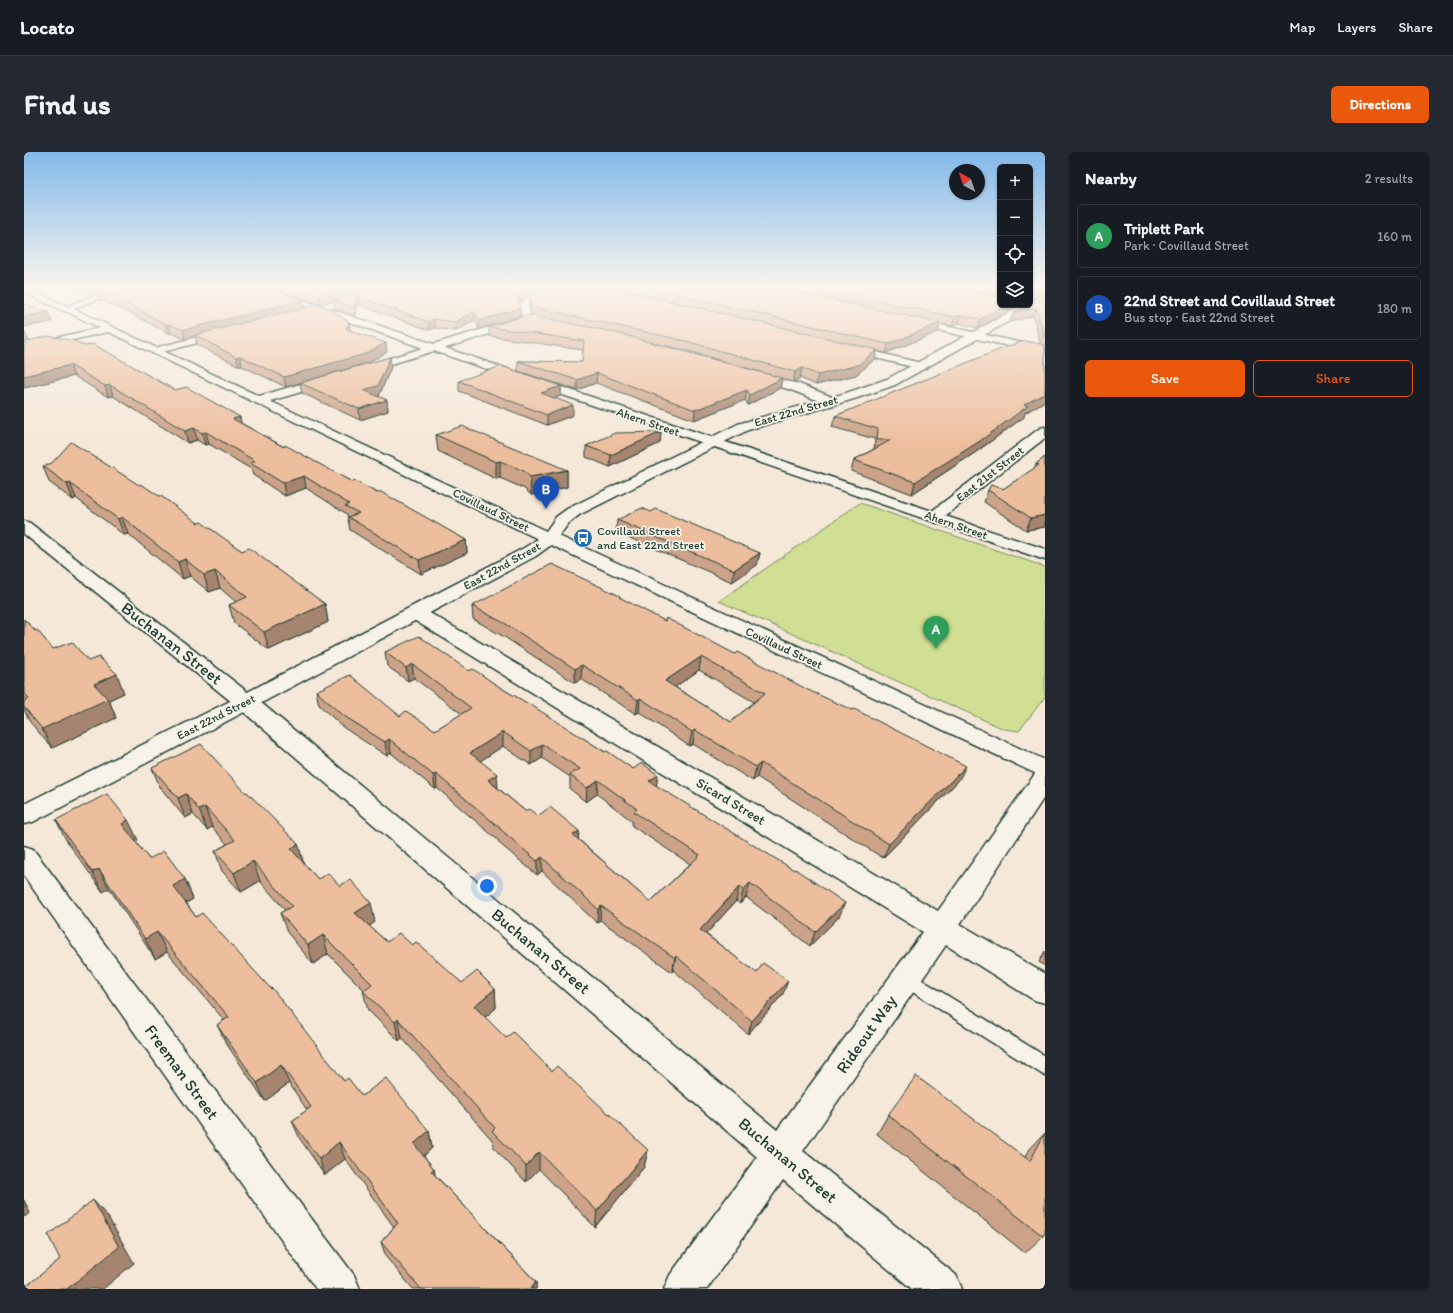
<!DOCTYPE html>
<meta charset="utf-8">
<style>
body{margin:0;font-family:Itim,sans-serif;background:#242831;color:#f1f3f6}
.controls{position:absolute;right:12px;top:12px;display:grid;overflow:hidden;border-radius:6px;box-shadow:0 1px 3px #0004}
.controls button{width:36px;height:36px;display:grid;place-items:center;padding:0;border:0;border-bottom:1px solid #363941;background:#171b24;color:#f1f3f6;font:20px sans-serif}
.compass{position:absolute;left:925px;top:12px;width:36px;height:36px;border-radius:50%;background:#171b24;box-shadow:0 1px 3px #0004;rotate:320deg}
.you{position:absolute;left:463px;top:734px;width:14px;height:14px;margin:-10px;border:3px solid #fff;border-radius:50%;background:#1a73e8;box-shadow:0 0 0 6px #1a73e833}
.badge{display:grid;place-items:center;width:26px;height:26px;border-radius:50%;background:#ea580c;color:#fff;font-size:13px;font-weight:700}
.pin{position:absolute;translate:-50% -33px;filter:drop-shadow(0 1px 2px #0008)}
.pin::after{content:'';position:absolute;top:21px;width:14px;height:12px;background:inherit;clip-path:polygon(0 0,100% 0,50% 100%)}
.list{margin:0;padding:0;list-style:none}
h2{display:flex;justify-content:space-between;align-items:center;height:52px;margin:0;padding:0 16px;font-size:17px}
h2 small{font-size:13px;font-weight:400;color:#9ea1a6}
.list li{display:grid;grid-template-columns:26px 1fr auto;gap:12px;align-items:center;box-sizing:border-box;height:64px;margin:0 8px 8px;padding:0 8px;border:1px solid #363941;border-radius:6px}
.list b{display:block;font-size:15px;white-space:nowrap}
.list p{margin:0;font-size:13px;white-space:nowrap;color:#9ea1a6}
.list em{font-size:13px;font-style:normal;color:#9ea1a6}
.actions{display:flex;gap:8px;padding:12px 16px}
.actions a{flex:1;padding:9px 0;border:1px solid #ea580c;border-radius:6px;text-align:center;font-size:14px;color:#ea580c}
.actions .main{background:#ea580c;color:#fff}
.icon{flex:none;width:22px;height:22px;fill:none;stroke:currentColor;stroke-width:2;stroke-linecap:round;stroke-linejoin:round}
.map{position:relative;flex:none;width:1021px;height:1137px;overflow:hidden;border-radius:6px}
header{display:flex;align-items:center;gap:24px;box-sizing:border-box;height:56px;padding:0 20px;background:#171b24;border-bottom:1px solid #363941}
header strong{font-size:19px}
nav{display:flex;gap:22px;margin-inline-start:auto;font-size:14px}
.intro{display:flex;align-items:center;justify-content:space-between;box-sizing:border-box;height:96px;padding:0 24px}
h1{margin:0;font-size:28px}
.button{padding:10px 18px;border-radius:6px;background:#ea580c;color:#fff;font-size:14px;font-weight:700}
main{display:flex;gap:24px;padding:0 24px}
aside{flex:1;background:#171b24;border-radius:6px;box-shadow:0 1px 3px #0004}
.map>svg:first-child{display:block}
.green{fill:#d0df93;stroke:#788e64}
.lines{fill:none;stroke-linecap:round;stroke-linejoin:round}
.lane-casing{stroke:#1f3d34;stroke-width:3}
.street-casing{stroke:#1f3d34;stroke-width:3}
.secondary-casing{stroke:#1f3d34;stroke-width:3}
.lane{fill:#f7f3e8;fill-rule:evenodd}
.street{fill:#f7f3e8;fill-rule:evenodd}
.secondary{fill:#f7f3e8;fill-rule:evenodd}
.wall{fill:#cca388;stroke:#1f3d34;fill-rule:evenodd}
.shaded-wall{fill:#a6856f;stroke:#1f3d34}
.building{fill:#edbe9e;stroke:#1f3d34;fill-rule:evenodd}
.labels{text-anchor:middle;stroke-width:3.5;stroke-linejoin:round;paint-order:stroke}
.far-street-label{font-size:12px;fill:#1f3d34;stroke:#f7f3e8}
.far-poi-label{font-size:12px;fill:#1f3d34;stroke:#f7f3e8;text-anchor:start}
.street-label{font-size:14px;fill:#1f3d34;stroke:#f7f3e8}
.near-street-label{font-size:17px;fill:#1f3d34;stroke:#f7f3e8}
</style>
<header>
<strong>Locato</strong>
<nav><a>Map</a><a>Layers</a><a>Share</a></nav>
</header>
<div class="intro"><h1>Find us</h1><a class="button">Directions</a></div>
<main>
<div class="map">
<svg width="1021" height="1137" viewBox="0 0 1021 1137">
<rect width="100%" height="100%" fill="#f5e8d9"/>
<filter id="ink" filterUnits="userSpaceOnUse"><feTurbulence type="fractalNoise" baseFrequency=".025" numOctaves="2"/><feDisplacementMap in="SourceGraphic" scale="8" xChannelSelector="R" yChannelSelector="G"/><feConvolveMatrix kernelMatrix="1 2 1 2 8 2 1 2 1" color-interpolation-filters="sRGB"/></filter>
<g filter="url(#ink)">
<path class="green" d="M836,351l185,64v130l-26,34 -15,-2 -285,-128z"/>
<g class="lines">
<g class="lane-casing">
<path id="lane" d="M882,818l139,86v20l-145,-92 -3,-6 3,-6z"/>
</g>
<g class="street-casing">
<path id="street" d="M224,134h13l173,58 88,-27 -4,-12c13,-15 37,-19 55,-19l-35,12 -10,8 4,13 -1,2 -86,27 487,163 108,-83 5,-1v11l-100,78 100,33v11l-611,-209 -69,21h-8l-2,-2 2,-2 66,-20z
M0,135l45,20 2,2 -2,2h-6l-39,-18z
M989,153h17l3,2 -5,3 -13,-3z
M885,166l136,30v6l-140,-31 -1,-2z
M84,174l5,3 -1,2 -88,20v-6z
M200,178l4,1 1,2 -1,2 -73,19 -5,-3 1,-2z
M823,193l78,19 2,2 -6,3 -78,-19 -1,-2z
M728,220l47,12 36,14 2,3 -2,3h-8l-36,-14 -43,-13 -2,-2 2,-2z
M304,224l4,1 2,3 -2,3 -72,21 -6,-4 2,-3z
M0,369l6,2 224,174 523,433 146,-198 -514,-315 -2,-4 2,-4 7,-2 7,2 515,302 99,-140 8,-2v27l-85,128 85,50v29l-11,-3 -88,-55 -143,206 153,124 6,14h-50l-129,-109 -76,109h-43l6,-14 87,-118 -519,-450 -214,-173z
M0,694l9,3 321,426 6,14h-44l-292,-413z"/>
</g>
<g class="secondary-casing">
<path id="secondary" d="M92,134h13l-55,23 472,222 10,-14 11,-8 171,-85 108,-31 41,-14 136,-74h7v-4l15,-7v7l-150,84 -41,14 -106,31 -169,85 -11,9 -9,12 486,224v18l-494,-233 -15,11 -282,151 -221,115 -9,2v-20l214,-107 286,-149 14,-9 -477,-230z"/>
</g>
<use href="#lane" class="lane"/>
<use href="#street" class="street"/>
<use href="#secondary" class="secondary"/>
</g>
<path class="wall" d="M48,134h192l39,14 1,8 45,14 1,8 37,22 -20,11 -81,24 -44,-21h-3l-42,-21 -2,-9 -10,3 -14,-6h-3l-38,-20 -30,-13 -2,-8 -8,3z
M242,134h340l129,31 -126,-31h157l99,21 -96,-21h179l52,19h15l-1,3 -36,20 -19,-5 -7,3 -12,-2 -2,8 -52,21 -9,-2 -2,8 -19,16 -40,10 -16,-7 -7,4 -11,-3 -2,9 -32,17 -3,-5 -51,20 -98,-37 -19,7 -59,-19v-10l64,1 1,-12 -94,-14v-9l43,-11 -2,-9v-9l23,-12 -17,5 -17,12 1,5v8l-41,13 -4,-9 -19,11 -21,-3 -6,2 -70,-25 -4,11 -20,-7 -1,-8 -14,3zM628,191l33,7 75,22z
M925,134h51v10z
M1021,144v105l-20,12 -1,4 -48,35 -64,42 -61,-23 3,-11 20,-11 1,-10 -43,-12 3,-11 204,-72 1,-3 -7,-25 -23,6 3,-9z
M0,180h1l3,9 56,5 91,44 65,27 1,6 43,24 68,35 25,11 89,47 1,13 -46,21 -71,-44 -3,-16 -41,-26 -21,8 -32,-21 -2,-6 -42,-25 -4,1 -8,-5 -9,3 -75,-47 -5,1 -34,-21 -50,12z
M366,205l1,10 -12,29h-1l9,4 1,11 -28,9 -58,-27 -2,-10z
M435,229l102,5v10l-6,2 18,17 -26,10 -88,-34z
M637,280l-1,11 -50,24 -24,-10v-11z
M412,283l131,35v17l-36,8 -6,-6 -25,-11 -4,1 -58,-28z
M1021,305v70l-19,3 -42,-28 4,-12 15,-1 31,-20 2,-5z
M19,314l155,57 127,81 3,18 -59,28 -35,-27 -5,-18 7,-3 -16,-14 -11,4 -19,-16 -7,3 -55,-45 -4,1 -48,-37 -3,2 -24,-18z
M627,360l109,41 -3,12 -25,17 -116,-50 1,-12z
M596,444v2l339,182 -76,78 -126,-81 -4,4 -60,-37 -4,2 -50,-34 -3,2 -55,-35 -6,4 -69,-45 -33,-19 -1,-13zM675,518l55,32 -23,20 -56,-35z
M0,467l29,30 35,12 36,32 -15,7 7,18 -64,30 -22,-26 -6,-12v-9l2,-1 -2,-2z
M361,500l84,19 32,17 132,81 23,17 183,131 -29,29 -64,-49 -6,7 -4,-3 -30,33 77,60 -35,40 -75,-64 -1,2 -72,-52 -3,3 -55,-52 -5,4 -38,-32v-2l-62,-53 -2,1 -44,-36 -4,3 -43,-28 -25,-23 -3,-14 84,25 35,14 27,-16 -48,-36 -6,3 -21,-15zM479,594l28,19 11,-7 28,19v12l16,13 11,-8 35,27v5l58,38 -40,38 -72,-63 1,-8 -54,-20 -27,-23 -18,-27z
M128,616l94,25 52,51 5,19 15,16 57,43 -6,4 18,16 25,3 50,38 33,6 1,19 -11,9 21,21 46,33 96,79 -4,17 -49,60 -56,-58 -13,13 -32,-34 -1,-7 -91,-103 -3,3 -31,-31 -5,-19 1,-1 -36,-36 -15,10 -26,-32 -7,-19 5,-3 -25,-29 -19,11 -19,-21 -7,-20 12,-7 -15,-17 -5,3 -14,-16 -8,4 -25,-31z
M32,668l82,20 -3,1 14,18 36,20 8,20 -7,4 10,14 148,164 18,15 67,35 3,17 -8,8 10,13 1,6 101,107v7h-123l-27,-32 -5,-15 13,-15 -49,-68 -20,16 -25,-36 -8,-18 15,-11 -18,-27 -24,18 -39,-58 -9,-18 7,-5 -57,-68 -12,7 -46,-71 -6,4 -37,-52z
M1021,799v15l-6,-4z
M864,963l137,42 4,-7 16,-17 -2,103 -18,17 -148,-119z"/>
<path class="shaded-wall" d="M66,134h22l-22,9 -2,-8z
M334,134h32l-70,18 -1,-8z
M507,134h24l-4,1 -15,4 -19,13v-8z
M1021,135v7l-15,5 2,-8z
M334,145l1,8 -4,11 -1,-9z
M279,148l1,9 -109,26v1l-10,3 -2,-9z
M983,153h8l-1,3 -36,20 3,-9z
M496,156v8l-41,13v-8z
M1012,156l-3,8 -23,6 3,-9z
M24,160l4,10 -28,5v-10z
M450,160l1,8 -19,11 -1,-9z
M937,163l-2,8 -7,3 3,-9z
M410,167l1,9 -6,2v-8z
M325,170l1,9 -4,-2z
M916,171l-2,9 -52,21 2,-9z
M141,172h4l2,9h-3z
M1,180l4,10 -5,2v-11z
M362,191l1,9 -20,11 -81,24 -2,-10z
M853,198l-2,9 -19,16 -40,10 2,-10z
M216,204l2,10h-3l-3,-9z
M366,205l1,10 -12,29 -14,4 -2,-10z
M46,213l4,11 -50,12v-12z
M778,216l-2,10 -7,4 2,-10z
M573,221l-1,10 -19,7v-10z
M758,226l-2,10 -32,17 2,-10z
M86,233l3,11 -5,1 -3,-11z
M537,234v10l-20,7v-10z
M1021,237v12l-20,12 -1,4 -48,35 -64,42 3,-12 109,-77z
M723,238l-2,10 -51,20 1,-10z
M363,248l1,11 -28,9 -1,-11z
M549,253v10l-26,10v-10z
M216,265l2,11 -9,-9z
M170,276l3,12 -9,3 -3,-12z
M182,280l3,12 -4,1 -3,-12z
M637,280l-1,11 -50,24 1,-12z
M476,309v17l-4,1v-17z
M543,318v17l-36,8 -1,-18z
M280,324l2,12 -21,8 -2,-13z
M46,331l6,15 -3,2 -6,-16z
M1021,363v12l-19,3 5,-12z
M98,365l6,17 -4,1 -6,-16z
M442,388l1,13 -46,21 -2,-14z
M736,401l-3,12 -25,17 2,-12z
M161,407l5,17 -7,3 -5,-17z
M191,419l5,17 -11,4 -5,-17z
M301,452l3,18 -59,28 -5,-18z
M677,505l-2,13 -35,25 1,-14z
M388,512l2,14 -6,3 -2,-13z
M558,513l-1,14 -6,4v-14z
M93,522l7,19 -15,7 7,18 -64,30 -10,-19 52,-45z
M616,546l-1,14 -3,2 2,-14z
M671,578l-2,14 -4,2 3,-14z
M479,580v14l-32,21 -1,-14z
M365,587l2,14 -4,3 -2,-14z
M518,592v14l-11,7v-14z
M737,611l-4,14 -4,4 3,-14z
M942,614l-7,14 -76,78 6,-14z
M412,622l1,14 -2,1 -2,-14z
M473,622l1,14 -10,-8z
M634,623l-2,14 -7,-8z
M574,628l-1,14 -11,8 1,-14z
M162,642l7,20 -8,4 -7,-20z
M181,655l7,20 -5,3 -8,-20z
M104,668l10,20 -7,3 -9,-19z
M555,679l-1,14 -5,-10z
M274,692l6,20 -13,-15z
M518,705v14l-5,4v-14z
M229,709l7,20 -19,11 -7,-19z
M75,717l10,19 -6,4 -11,-20z
M161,727l8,20 -11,6 -9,-19z
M726,731l-4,14 -6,7 3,-14z
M715,735l-3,14 -39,43 3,-14z
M347,751l4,19 -15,11 -5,-20z
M821,751l-6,14 -29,29 5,-14z
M577,754l-1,14 -3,3 1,-14z
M133,780l10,20 -12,7 -10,-20z
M299,783l5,19 -15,10 -5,-19z
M652,804l-3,14 -1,2 3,-14z
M764,829l-5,13 -35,40 4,-13z
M471,837l1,19 -20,17 -2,-19z
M374,867l4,19 -3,3 -4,-19z
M257,913l8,18 -24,18 -8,-18z
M405,979l3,17 -14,13 -4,-17z
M315,990l6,17 -20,16 -6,-16z
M624,998l-4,17 -49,60 2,-16z
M515,1000v17l-13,13v-16z
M410,1017l3,17 -6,-15z
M0,1048l6,13 -6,4z
M69,1048l15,17 26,46 -31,26h-36z
M512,1130v7h-5z"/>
<path class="building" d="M87,134h153l39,14 -120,30 -14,-6h-4l-37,-20 -30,-13z
M265,134h69l-39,10z
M360,134h147l-14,10 3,12 -41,13 -5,-9 -19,10 -21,-3 -5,3 -71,-25 -4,10 -20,-6z
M530,134h52l271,64 -19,15 -40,10 -16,-7 -7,4 -109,-31 -154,-34 -2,-9 9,-7z
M619,134h123l174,37 -52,21z
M783,134h141l52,11v8h7l-26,14 -20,-4 -6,2z
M968,134h8v2z
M1006,134h15v1l-13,4 -1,4h-1z
M1021,144v41l-3,-1 2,-1 -8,-27 -23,5 16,-8h1v-1z
M0,152l24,8 -24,5z
M294,153l10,3 21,14 -3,7 40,14 -21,11 -81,23 -44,-21 -4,1 -41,-22z
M503,163l82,16 173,47 -32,17 -3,-5 -52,20 -98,-37 -20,7 -59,-19 64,1 2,-21 -95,-14z
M24,184l27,5 9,5 9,-2 82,46 11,-3 54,30 -7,2 51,28 1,-2 67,37 3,-1 22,12 4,-1 85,48 -47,20 -71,-43 11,-4 -14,-7 4,-2 -45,-28 -21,7 -33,-20 5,-2 -49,-29 -4,1 -8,-5 -9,3 -75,-46 -5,1 -35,-21 -46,11v-34z
M1001,189l20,4v44l-1,1h1v3l-21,12 4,1 -48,35 -65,41 -61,-22 37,-20h-14l1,-11 -43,-13 171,-69z
M366,205l-12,29 -15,4 24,10 -28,9 -59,-26z
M477,214l60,20 -20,7 32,12 -26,10 -88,-34z
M438,274l105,44 -37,7 -6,-6 -24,-10 -4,1 -60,-27z
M637,280l-50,23 -25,-9 29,-13z
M47,290l68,43 2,-1 18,12h2l37,27 3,-1 41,29 7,-3 76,56 -61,28 -35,-27 18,-8 -32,-26 -11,4 -19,-16 -7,3 -56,-45 -4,2 -48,-36 -3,1 -24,-18 9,-3z
M1021,305v58l-14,3 -43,-28 3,-5 12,4 36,-24 -3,-1z
M618,356l9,4 5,-3 104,44 -26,17 -117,-50z
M528,412l68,32 -1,1 46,24 1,-3 69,36 2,-2 71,38 44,20 2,-1 112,57 -77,78 -128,-81 -5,4 -61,-37 -3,2 -52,-34 -2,2 -56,-35 -7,4 -69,-45 -34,-18zM677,505l64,36 -34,29 -66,-41z
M0,467l11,12 2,-1 16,19 19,-7 16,19 11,-4 18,17 -23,10 14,15 -66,30 -18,-22v-6l5,-2 -5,-7z
M395,484l50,35 4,-2 28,19 33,19 71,45 2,-1 26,18 9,-6 16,12 -9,6 145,89 1,-1 50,34 -30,29 -65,-49 -7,7 -4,-3 -39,43 57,43 6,-10 25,18 -36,40 -76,-65 -1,2 -74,-52 -3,3 -56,-52 -5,4 -38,-33h1l-64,-54 -3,1 -44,-36 -4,3 -44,-28 -25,-23 34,-16 50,41 6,-5 29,19 36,-22 -59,-44 -6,4 -21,-16zM479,580l28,19 11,-7 38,25 -10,6 17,13 11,-8 39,29 -3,3 66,43 -50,47 -77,-67 6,-4 -29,-24 -12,9 -9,-7 -4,2 -37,-31 9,-6 -27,-21z
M177,592l45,49 1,-1 51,52 -7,5 27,30 10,-6 12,13 10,-7 21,24 -16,10 32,29 12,-9 13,12 4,-3 46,41 15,-12 18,18 -21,17 32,32 7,-6 39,39 5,-5 91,84 -51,61 -58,-59 -13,14 -34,-35 3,-3 -97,-109 -3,3 -32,-31 9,-7 -49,-49 -15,10 -28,-32 12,-7 -39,-45 -19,12 -19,-22 20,-11 -30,-33 -6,3 -13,-16 -8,4 -26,-30z
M83,642l21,26 -6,4 27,35 15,-8 21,28 -12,7 23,31 6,-4 69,76 1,-1 72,93 4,-3 14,18 24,-18 43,53 -15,13 20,25 -3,2 105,111 -5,7h-110l-40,-47 17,-19 -59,-81 -20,17 -27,-38 19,-14 -30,-42 -24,18 -40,-58 12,-8 -72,-85 -12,7 -46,-70 -7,3 -36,-52z
M892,924l114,85 15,-28v99l-2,4 -155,-121z
M69,1048l26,47 -52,42h-43v-1l36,-29 -12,-24z"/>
</g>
<linearGradient id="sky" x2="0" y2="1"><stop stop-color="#82b8e8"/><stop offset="0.46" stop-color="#faf5ee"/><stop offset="1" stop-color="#faf5ee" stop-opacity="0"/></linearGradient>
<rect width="1021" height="293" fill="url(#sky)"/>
<defs>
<g id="bus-disc" transform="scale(1)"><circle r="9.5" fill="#1f6fb2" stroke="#f7f3e8"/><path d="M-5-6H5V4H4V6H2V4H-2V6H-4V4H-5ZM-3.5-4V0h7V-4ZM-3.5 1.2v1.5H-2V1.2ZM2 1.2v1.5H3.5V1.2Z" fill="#fff"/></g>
</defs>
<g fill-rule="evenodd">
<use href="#bus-disc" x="559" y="386"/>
</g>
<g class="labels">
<g class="far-street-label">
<text transform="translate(772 259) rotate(-16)" y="4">East 22nd Street</text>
<text transform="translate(624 270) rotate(19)" y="4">Ahern Street</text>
<text transform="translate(966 322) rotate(-38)" y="4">East 21st Street</text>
<text transform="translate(467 358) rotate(26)" y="4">Covillaud Street</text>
<text transform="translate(932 373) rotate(19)" y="4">Ahern Street</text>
<text transform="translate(478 414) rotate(-29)" y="4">East 22nd Street</text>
<text transform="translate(760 496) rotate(25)" y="4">Covillaud Street</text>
<text transform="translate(192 565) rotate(-27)" y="4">East 22nd Street</text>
</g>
<g class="far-poi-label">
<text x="573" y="383">Covillaud Street<tspan x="573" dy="14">and East 22nd Street</tspan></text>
</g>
<g class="street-label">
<text transform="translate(707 649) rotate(31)" y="5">Sicard Street</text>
</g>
<g class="near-street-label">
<text transform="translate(148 491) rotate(38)" y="6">Buchanan Street</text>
<text transform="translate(517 799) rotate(40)" y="6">Buchanan Street</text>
<text transform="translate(842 882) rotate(-55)" y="6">Rideout Way</text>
<text transform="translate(158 920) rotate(54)" y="6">Freeman Street</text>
<text transform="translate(764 1008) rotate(40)" y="6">Buchanan Street</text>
</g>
</g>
</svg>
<div class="controls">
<button>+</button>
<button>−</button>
<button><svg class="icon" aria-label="locate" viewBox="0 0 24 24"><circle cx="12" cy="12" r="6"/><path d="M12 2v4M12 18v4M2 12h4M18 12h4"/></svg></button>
<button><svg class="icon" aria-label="layers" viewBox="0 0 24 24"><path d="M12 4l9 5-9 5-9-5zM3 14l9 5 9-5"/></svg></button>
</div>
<svg class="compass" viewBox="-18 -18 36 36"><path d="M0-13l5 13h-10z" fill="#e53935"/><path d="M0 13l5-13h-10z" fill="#9ea1a6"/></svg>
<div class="you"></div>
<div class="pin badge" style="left:912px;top:497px;background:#2e9e5b">A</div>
<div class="pin badge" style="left:522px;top:357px;background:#1a4fb4">B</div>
</div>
<aside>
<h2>Nearby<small>2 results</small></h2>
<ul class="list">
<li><span class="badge" style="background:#2e9e5b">A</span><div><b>Triplett Park</b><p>Park · Covillaud Street</p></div><em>160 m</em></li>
<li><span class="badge" style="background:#1a4fb4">B</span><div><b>22nd Street and Covillaud Street</b><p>Bus stop · East 22nd Street</p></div><em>180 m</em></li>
</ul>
<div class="actions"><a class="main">Save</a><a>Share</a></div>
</aside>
</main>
